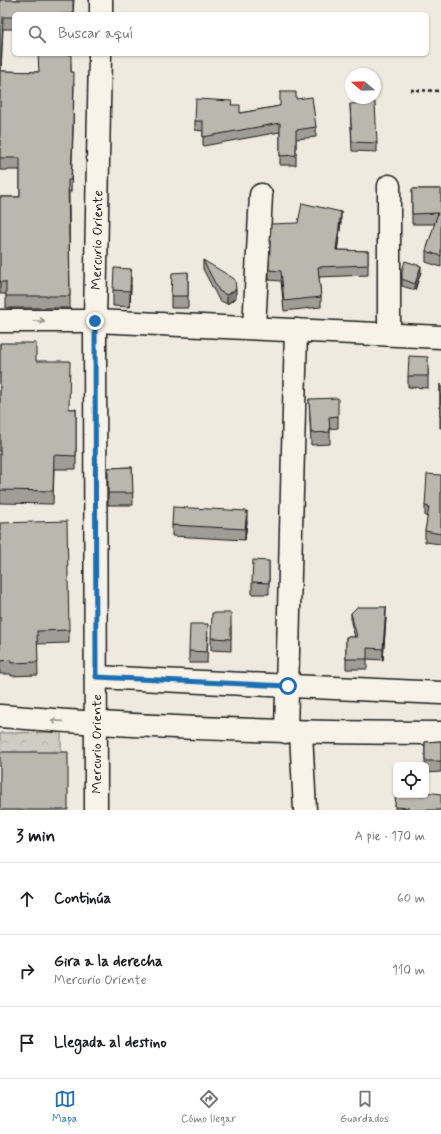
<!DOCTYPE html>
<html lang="es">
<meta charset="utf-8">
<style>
body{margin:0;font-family:Mynerve,sans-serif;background:#f6f6f6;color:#202124}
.controls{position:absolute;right:12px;bottom:12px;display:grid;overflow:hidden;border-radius:6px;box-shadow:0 1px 3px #0004}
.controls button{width:36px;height:36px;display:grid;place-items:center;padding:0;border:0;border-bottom:1px solid #e0e0e0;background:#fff;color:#202124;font:20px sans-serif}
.compass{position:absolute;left:345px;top:68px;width:36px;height:36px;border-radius:50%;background:#fff;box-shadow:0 1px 3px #0004;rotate:289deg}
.stop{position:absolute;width:12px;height:12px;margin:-9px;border:3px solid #1f6fb2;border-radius:50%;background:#fff}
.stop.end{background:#1f6fb2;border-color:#fff;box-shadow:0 1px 4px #0008}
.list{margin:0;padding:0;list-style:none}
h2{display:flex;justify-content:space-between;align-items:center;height:52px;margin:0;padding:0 16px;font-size:17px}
h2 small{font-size:13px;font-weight:400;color:#757577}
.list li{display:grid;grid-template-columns:26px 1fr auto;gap:12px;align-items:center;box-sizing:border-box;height:72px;padding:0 16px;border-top:1px solid #e0e0e0}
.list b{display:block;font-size:15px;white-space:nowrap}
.list p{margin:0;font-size:13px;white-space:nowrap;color:#757577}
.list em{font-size:13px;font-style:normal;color:#757577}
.icon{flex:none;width:22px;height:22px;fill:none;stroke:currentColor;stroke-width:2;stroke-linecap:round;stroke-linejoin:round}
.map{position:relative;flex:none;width:441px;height:810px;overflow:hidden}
.search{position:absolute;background:#fff;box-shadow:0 1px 3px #0004;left:12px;right:12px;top:12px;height:44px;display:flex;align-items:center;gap:10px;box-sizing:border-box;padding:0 14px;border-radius:6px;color:#757577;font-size:15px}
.sheet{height:268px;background:#fff}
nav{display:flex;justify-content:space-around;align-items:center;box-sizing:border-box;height:56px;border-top:1px solid #e0e0e0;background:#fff;font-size:11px;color:#757577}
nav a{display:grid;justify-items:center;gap:2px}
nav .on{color:#1f6fb2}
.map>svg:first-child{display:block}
.park{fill:url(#park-crowns);stroke:#767470}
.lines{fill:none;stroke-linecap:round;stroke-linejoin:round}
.minor-casing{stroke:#1c1c1c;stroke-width:25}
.path{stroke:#1c1c1c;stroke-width:2.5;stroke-dasharray:3 3;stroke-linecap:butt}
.minor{stroke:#f7f3e8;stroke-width:22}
.wall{fill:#a09d96;stroke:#1c1c1c}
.shaded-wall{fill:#82807a;stroke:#1c1c1c}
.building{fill:#bab7af;stroke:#1c1c1c}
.oneway{stroke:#94928c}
.route{stroke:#1f6fb2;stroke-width:5}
.labels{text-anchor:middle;stroke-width:4;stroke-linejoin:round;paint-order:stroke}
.street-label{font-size:14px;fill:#1c1c1c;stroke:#f7f3e8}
</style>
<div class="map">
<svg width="441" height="810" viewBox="0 0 441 810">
<defs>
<pattern id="park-crowns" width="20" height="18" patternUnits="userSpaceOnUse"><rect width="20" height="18" fill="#cfccc3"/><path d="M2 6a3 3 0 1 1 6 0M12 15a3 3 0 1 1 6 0" fill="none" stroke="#b1afa7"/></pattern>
</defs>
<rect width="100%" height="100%" fill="#eeeae0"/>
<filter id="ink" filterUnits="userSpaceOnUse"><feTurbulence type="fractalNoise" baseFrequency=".025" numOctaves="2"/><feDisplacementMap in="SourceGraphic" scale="8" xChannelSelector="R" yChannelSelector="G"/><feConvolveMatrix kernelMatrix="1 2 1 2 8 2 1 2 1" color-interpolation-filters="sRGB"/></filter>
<g filter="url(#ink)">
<path class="park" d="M61,732v78h-61v-77z"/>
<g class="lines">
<g class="minor-casing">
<g id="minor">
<path d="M101,14v-14"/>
<path d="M389,186v148"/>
<path d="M0,321h95l346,16"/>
<path d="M254,328l7,-133"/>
<path d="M96,677l345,16"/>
<path d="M0,716c147,12 294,17 441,17"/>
<path d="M286,732l10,-402"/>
<path d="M301,733l4,77"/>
<path id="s1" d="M96,810l-1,-489 5,-267"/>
</g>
</g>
<path class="path" d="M411,90l30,1"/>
<use href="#minor" class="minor"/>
</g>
<path class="wall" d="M0,0h74l-1,14h-59v15h-11l-2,42 37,1 33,-9v9l3,12 -1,51 -2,57h-2l1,116h-64v-14h-6v-97h20v-27h-20z
M296,99l20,28v10l-20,2v26h-16v-33l-77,14v-15l-8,-1v-9l37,-16 8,8 40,-7z
M350,104l27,39v9l-25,-1z
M412,189h29v78l-15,-5v-11l9,-27h-23z
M341,222l-4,28 31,1v24l-49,2 2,20v10l-37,4 -3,-30 -12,-1v-10z
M203,260l33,38 -9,6 -8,-4 -16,-31z
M402,271l19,1 -6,18 -13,-4z
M188,272v36h-17v-12z
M131,285l-1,22 -17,-1v-16z
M0,343l36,18 33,48h7v60h-22l-1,35 -53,-1z
M428,369v19l-20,-1v-11z
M440,384h1v44h-1z
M309,399l29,17v12l-8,1v15l-19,1z
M132,467l1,38h-25v-37z
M441,475v69l-16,-2v-11l3,-14 -3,-1v-10z
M247,522l-2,18 -73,-4v-11z
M0,523l69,107v13l-32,1 1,31 -27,1v-2h-11z
M269,561v33h-17v-12z
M351,613l35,5 -3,42 -16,-1v10h-21v-32h9l-4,-14z
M231,625v26l-20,-1v-12z
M208,636l-1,27h-18v-12z
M441,741v31l-15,1v-8h-1v-23z
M396,787v8l45,15h-46z"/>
<path class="shaded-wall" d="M341,212v10l-5,38v-10z
M421,266v6l-6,18v-6z
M131,269v16l-1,22v-16z
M236,289v9l-9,6v-9z
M247,511v11l-2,18v-11z
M386,607v11l-3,42v-11z"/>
<path class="building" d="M0,0h73v14h-59v3h-11l-2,54 38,1 -1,-18h33v18h3l-1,51 -2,57h-3l2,116h-64v-14h-6v-85h20v-39h-20z
M280,92h16v7l16,-2 4,30 -20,3v25l-16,1v-33l-77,14v-16h-8l1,-22 36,2 -1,4h9v8l40,-7z
M375,102l2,41 -25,-1 -2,-38z
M412,189h29v67l-15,-5 12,-38 -26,1z
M302,203l39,9 -5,38 32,1v14l-50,2 3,30 -37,4 -3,-30 -12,-1 2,-46 27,-1z
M203,260l30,18 2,2 1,9 -9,6 -8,-4z
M405,261l16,5 -6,18 -13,-5v-8z
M114,268l17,1 -1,22 -17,-1z
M188,272v24h-17l1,-23z
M0,343h36v18h34l-1,48h7v47l-22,-1 -1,36 -53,-1z
M409,356l19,1v19h-20z
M440,384h1v32h-1z
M338,398v18l-9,1 1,15 -19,1 -2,-34z
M132,467l1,26h-25v-25z
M427,474l14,1v59l-16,-3 4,-24 -4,-1z
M173,507l74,4 -2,18 -73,-4z
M67,521l2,109 -32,1 1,31 -27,1v-3l-11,1v-138z
M253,560l16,1v22l-17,-1z
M357,607h29l-3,42 -16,-1v11h-21v-22h11l-6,-24z
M212,613h19v26l-20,-1z
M190,624h18l-1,28 -18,-1z
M441,741v20h-16v-19z
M0,752h68v58h-68z
M396,787v8h30v-3l15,2v16h-32v-2l-14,-1z"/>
<defs><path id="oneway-shaft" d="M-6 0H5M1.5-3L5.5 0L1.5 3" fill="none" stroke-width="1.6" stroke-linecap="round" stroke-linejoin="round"/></defs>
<g class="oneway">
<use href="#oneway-shaft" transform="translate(39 321)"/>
<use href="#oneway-shaft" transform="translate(57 721) rotate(-175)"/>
</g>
</g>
<g class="lines" filter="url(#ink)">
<path class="route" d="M95,321l1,356 192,9"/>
</g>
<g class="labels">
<g class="street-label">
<text dy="5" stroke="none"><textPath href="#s1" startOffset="570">Mercurio Oriente</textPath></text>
<text transform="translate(96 744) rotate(-90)" y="5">Mercurio Oriente</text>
</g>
</g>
</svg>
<div class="controls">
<button><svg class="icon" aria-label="locate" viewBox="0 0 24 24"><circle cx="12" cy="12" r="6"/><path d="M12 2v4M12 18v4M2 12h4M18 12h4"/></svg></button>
</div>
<svg class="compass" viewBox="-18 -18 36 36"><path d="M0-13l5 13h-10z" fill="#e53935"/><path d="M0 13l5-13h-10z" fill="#757577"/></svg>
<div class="stop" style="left:288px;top:686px"></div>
<div class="stop end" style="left:95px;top:321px"></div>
<div class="search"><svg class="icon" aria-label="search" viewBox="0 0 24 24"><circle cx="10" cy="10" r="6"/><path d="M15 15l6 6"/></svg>Buscar aquí</div>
</div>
<section class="sheet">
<h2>3 min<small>A pie · 170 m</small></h2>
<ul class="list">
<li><svg class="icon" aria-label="ahead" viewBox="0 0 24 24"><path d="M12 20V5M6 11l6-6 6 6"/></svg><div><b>Continúa</b></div><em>60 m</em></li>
<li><svg class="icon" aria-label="right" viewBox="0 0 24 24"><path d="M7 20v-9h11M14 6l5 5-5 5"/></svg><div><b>Gira a la derecha</b><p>Mercurio Oriente</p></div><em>110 m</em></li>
<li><svg class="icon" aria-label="arrive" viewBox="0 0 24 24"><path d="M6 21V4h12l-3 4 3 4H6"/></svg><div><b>Llegada al destino</b></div></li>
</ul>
</section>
<nav>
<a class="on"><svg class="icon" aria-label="map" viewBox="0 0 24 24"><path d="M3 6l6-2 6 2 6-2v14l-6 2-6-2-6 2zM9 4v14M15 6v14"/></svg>Mapa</a>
<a><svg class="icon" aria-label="directions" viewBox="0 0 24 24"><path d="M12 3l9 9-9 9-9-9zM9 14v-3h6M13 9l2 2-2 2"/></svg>Cómo llegar</a>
<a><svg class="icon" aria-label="saved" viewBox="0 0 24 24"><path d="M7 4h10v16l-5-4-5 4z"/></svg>Guardados</a>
</nav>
